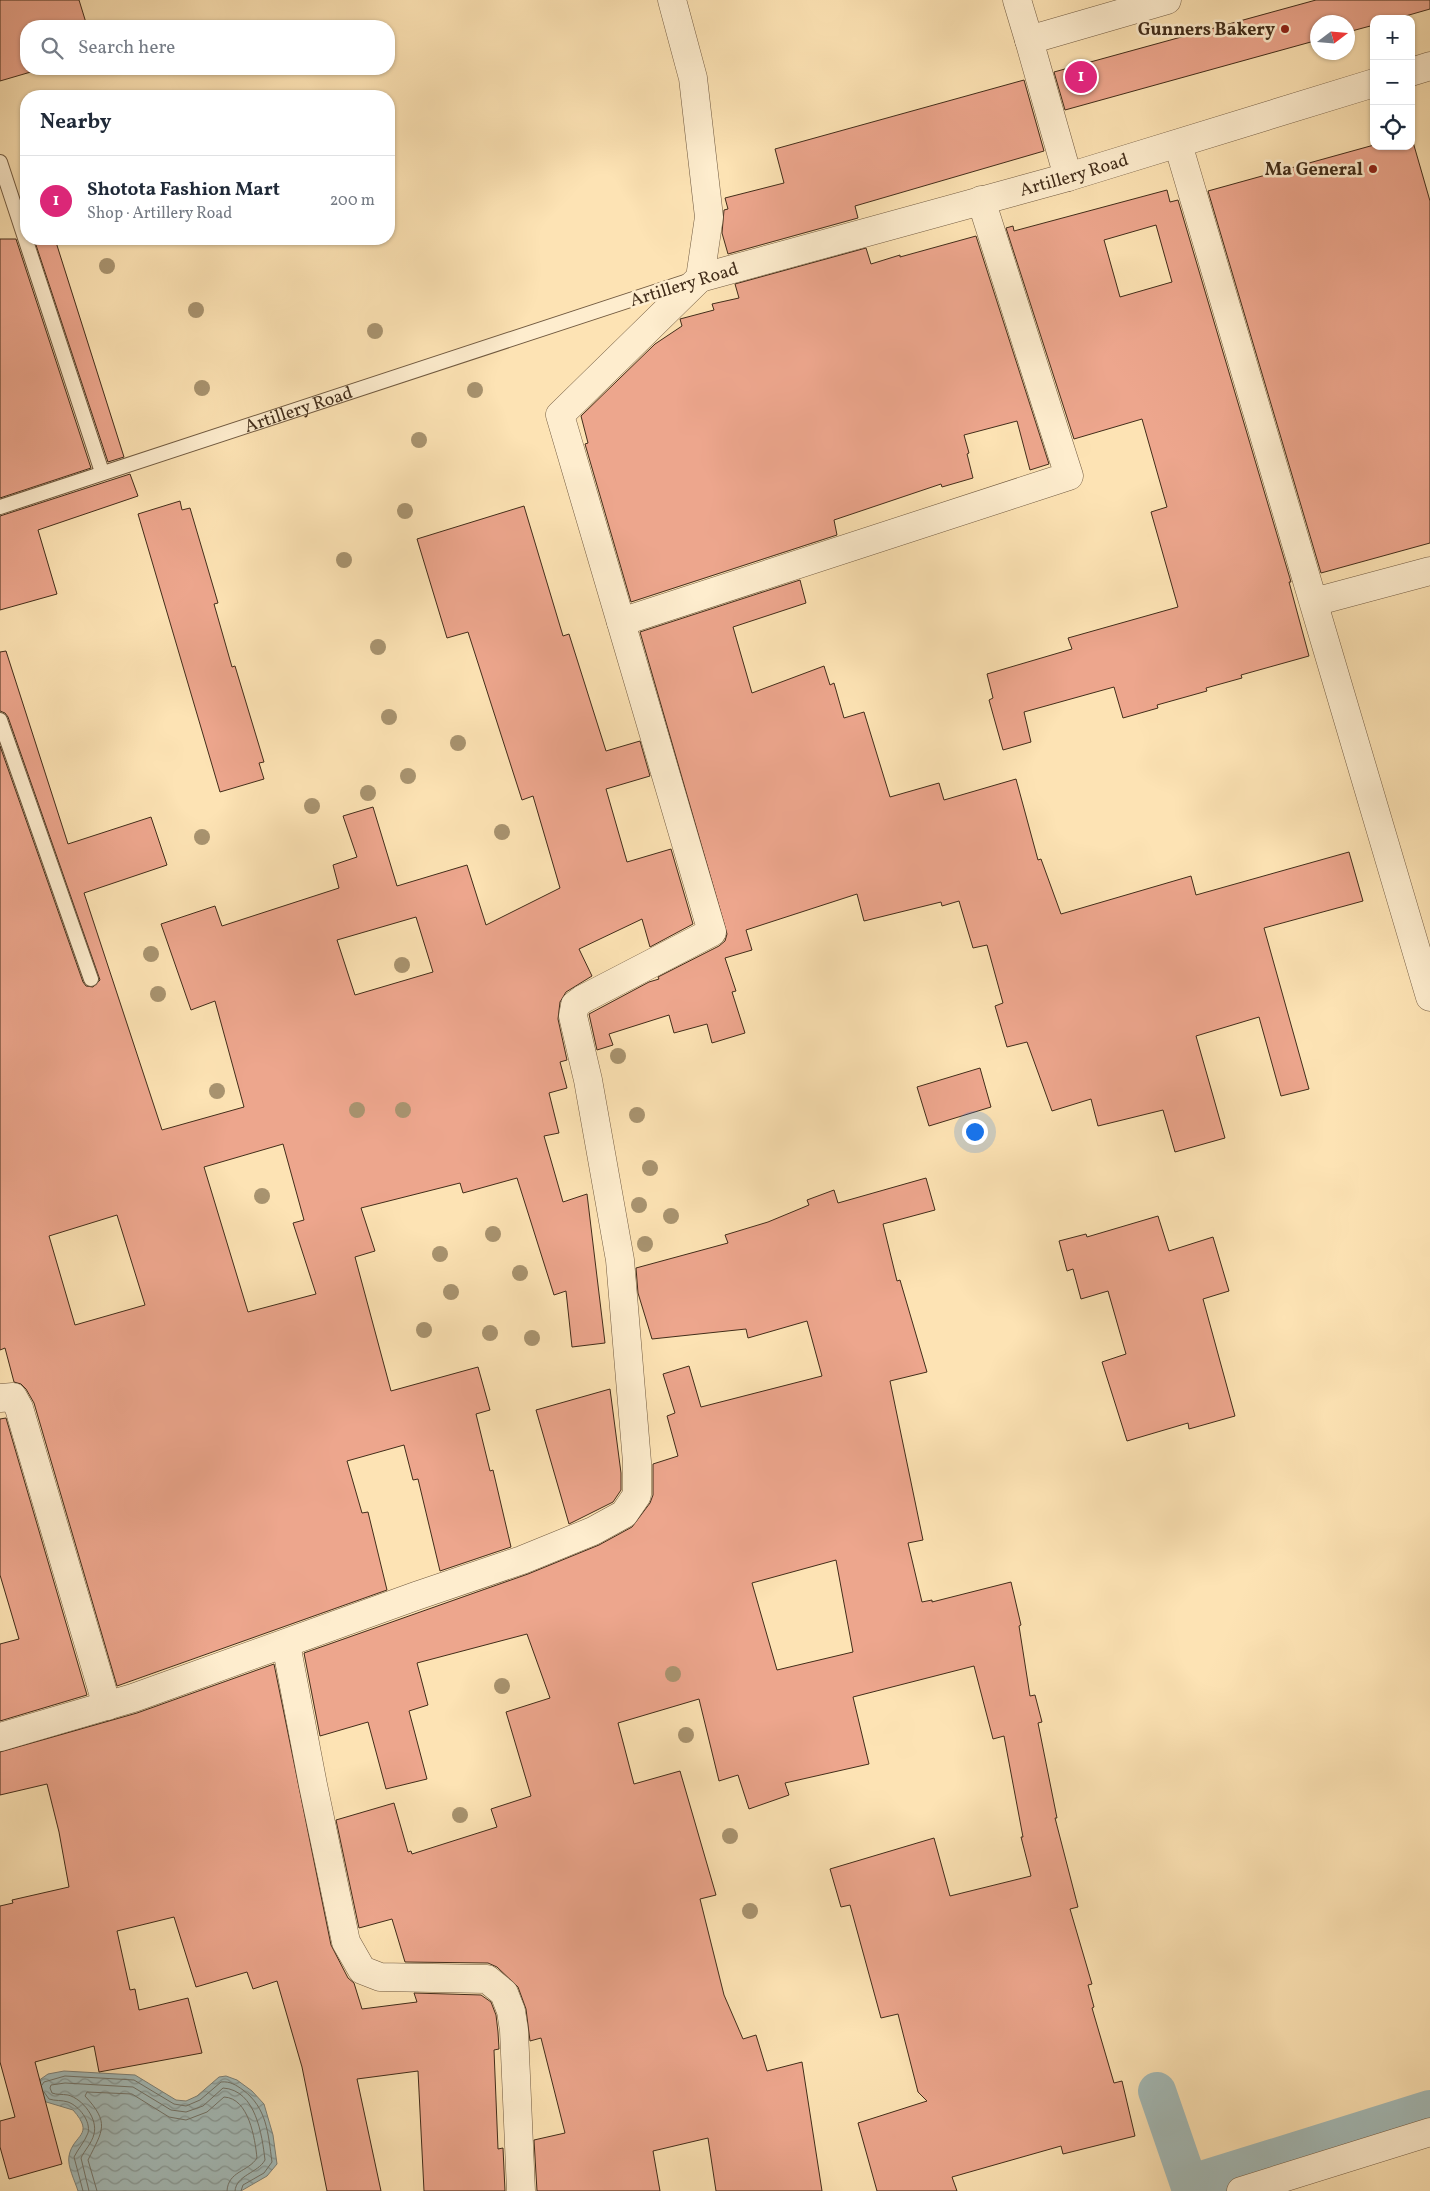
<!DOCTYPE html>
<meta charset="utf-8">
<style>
body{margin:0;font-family:Vollkorn,serif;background:#f6f6f7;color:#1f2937}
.controls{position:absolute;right:15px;top:15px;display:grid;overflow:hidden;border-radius:10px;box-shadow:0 1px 4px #0004}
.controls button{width:45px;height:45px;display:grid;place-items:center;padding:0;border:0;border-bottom:1px solid #e0e1e3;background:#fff;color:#1f2937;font:25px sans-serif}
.compass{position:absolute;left:1310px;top:15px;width:45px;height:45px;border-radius:50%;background:#fff;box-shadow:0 1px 4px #0004;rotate:74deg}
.you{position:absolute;left:974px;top:1131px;width:18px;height:18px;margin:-12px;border:4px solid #fff;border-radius:50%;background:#1a73e8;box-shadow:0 0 0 8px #1a73e833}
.badge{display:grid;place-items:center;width:32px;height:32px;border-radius:50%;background:#db2777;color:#fff;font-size:16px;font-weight:700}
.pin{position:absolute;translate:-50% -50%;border:2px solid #fff;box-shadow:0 1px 5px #0006}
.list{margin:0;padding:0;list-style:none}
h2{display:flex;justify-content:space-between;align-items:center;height:65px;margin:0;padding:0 20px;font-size:21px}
h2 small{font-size:16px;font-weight:400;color:#747a83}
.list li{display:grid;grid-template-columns:32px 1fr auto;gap:15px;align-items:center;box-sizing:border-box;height:90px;padding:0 20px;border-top:1px solid #e0e1e3}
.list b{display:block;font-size:19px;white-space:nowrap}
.list p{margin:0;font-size:16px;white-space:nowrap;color:#747a83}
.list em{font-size:16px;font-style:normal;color:#747a83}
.icon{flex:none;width:28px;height:28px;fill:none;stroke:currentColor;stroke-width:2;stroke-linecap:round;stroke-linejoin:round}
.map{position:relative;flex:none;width:1430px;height:2191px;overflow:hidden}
.search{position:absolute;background:#fff;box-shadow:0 1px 4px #0004;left:20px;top:20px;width:375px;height:55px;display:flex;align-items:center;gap:12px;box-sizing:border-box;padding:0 18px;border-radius:20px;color:#747a83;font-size:19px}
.panel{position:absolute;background:#fff;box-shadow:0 1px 4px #0004;left:20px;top:90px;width:375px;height:155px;border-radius:20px}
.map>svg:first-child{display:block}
.water{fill:url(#water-waves);stroke:#7d8279}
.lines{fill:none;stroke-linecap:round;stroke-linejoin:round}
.shore{stroke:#737469;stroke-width:1}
.canal{stroke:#a4bbb8;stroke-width:38}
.building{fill:#eda68d;stroke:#422d1a;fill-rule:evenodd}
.lane-casing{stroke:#715a40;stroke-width:16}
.street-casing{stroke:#715a40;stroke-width:29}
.lane{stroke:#feedce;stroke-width:14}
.street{stroke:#feedce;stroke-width:28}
.tree{fill:#a8936f}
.poi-dot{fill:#8f2418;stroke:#feedce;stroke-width:2}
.labels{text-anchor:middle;stroke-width:5;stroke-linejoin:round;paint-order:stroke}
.poi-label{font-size:18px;font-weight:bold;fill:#422d1a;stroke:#feedce;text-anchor:end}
.street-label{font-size:18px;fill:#422d1a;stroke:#feedce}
</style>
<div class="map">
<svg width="1430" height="2191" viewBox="0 0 1430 2191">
<defs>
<pattern id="water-waves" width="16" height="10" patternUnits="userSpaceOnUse" patternTransform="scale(1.25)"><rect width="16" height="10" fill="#a4bbb8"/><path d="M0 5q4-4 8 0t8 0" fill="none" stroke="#879895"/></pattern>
</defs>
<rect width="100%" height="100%" fill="#fde3b4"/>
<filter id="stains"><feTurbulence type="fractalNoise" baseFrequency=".004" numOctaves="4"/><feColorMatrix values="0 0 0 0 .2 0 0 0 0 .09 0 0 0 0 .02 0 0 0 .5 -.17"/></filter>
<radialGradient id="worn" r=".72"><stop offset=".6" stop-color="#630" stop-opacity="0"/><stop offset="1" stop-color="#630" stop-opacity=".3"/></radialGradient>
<path class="water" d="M64,2071l71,4 41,25 10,1 11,-5 22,-19 7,-1 11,4 15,11 12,13 9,31 4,29 -10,12 -26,15h-163c-3,-10 -11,-25 -9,-35 4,-22 27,-20 4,-46l-30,-9 -5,-20 10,-7z"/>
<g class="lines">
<path class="shore" d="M42,2085l2,-3 21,-6 69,4 40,24 12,2 14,-6 21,-18c9,-1 15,3 22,8 24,18 25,43 29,72l-8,11 -21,12 -2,6
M44,2092l5,7c6,2 13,1 19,3 11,4 23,19 20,31 -3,8 -10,16 -14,24l9,34
M89,2191l-8,-33c3,-7 11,-15 13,-24 4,-15 -11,-35 -26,-39 -6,-1 -11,0 -16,-2l-2,-5 1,-3 14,-2 68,4 38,23 15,2 17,-6 20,-18c33,2 39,47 42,72 -7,13 -29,15 -30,31
M97,2191l-9,-31c15,-30 22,-37 -3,-64l2,-4 45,2 37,23 17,3 21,-8 17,-15c25,1 31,42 33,61 -9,14 -29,13 -30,33"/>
<path class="canal" d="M1157,2091l32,93 241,-75"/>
</g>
<path class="building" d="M0,0h79l8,26h-61v43h15l-41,12z
M1316,0h114v9l-35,10h-21v6l-26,7v-10h-30v18l-253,70 -11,-38z
M1024,80l20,71 -189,55 3,12 -130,36 -6,-21 2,-23 4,-1 -3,-11 59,-15 -9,-34z
M1411,135l19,66v342l-109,30 -113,-382 166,-46 37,1z
M1167,190l3,12 8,-2 113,382h-2l20,74 -68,19 1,3 -36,10 1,3 -50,14 1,3 -35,10 -9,-31 -90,25 7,30 -28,8 -14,-50 4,-2 -6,-24 85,-25 -4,-11 110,-31 -27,-95 16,-5 -25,-88 -68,20 -68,-211 7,-2 1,5zM1156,225l16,57 -52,15 -16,-57z
M976,236l73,228 -19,6 -13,-49 -53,14 5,18 -2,1 6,24 -31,9 -1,-3 -107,36 3,15 -206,67 -46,-158 3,-1 -7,-27 74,-72 27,-18 -2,-7 34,-9 -2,-6 27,-6 -4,-14 131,-36 5,16 29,-9v2z
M0,239h16l75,229 -91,30z
M34,239h21l69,218 -16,5z
M130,474l8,22 -100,34 19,64 -57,16v-94z
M180,501l2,9 8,-2 28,95 -4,1 18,63 3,-1 29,96 -5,1 5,16 -44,13 -82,-278z
M524,506l39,130 6,-2 37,117 34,-10 10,35 -44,13 21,73 44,-13 22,75 -43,23 -8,-28 -63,30 13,27 -26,16 -6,10 -2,17 9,41 -7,2 7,26 -18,5 10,40 -15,3 19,66 24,-8 18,149 -33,4 -6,-56 -12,4 -37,-117 -54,15 -3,-10 -99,25 14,43 -20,6 36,134 87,-24 12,43 -14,4 14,57 3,-1 18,77 -71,24 -22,-92 -5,1 -9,-35 -57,16 15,52 6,-1 19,78 -270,96 -83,-283 -8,-14 -5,-5 -7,-2 -9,-34 -5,2v-604l83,236 3,4 7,1 7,-7 -92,-263 -3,-4 -5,-2v-59l6,-1 62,193 83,-27 16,48 -83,28 78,237 82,-23 -29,-106 -24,9 -30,-86 54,-18 7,20 117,-38 -6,-23 24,-8 -14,-41 30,-9 24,79 70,-21 19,60 74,-37 -27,-92 -11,4 -54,-168 -21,6 -30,-99zM416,917l17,55 -78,23 -18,-55zM283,1144l21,76 -11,3 23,71 -68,18 -44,-145zM117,1215l28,90 -70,20 -26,-89z
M800,580l6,23 -73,24 19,66 72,-27 6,19 4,-2 10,35 20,-6 26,85 49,-14 5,17 72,-21 22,81 3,-1 20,55 130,-38 5,19 153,-43 14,49 -99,27 45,161 -28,7 -22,-79 -63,19 29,102 -50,14 -12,-42 -65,16 -7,-27 -39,12 -25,-69 -20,5 -12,-41 8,-3 -16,-58 -14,3 -14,-47 -17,5 -1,-4 -77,19 -7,-27 -111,36 6,20 -27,8 11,33 -4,1 13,41 -33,10 -5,-19 -33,9 -5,-18 -60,19 4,11 -16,5 -8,-36 60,-32 10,-3 -1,-2 61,-31 6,-5 2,-7 -87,-302z
M980,1068l11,39 -62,19 -12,-39z
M926,1178l9,32 -52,14 14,57 3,-1 27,92 -37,9 33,159 -15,3 14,59 10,-2v2l79,-20 10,43 -2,1 11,70 5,-1 7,27 -4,1 19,95h-2l23,89 -8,2 22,75 -4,1 6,22 -2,1 22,75 8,-2 13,55 -72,18 -2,-8 -109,31 5,14h-80l-19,-68 69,-22 -9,-9 -20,-78 -17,4 -31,-113 -9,2 -11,-38 104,-31 16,58 81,-20 -10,-39h2l-19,-101 -11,3 -19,-73 -121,31 16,67 -84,19 4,12 -40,14 -11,-34 -19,6 -20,-82 -81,24 16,61 46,-13 36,124 -16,4 24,96 19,44 13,-4 11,36 35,-9 20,129h-106l-8,-53 -55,13 7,40h-123l-3,-51 31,-7 -24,-95 -11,3 -4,-32 -8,-22 -21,-20 -9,-4 -83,-1 -13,-43 -33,9 -23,-108 58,-17 14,49 3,-1 1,3 85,-27 -6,-18 40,-13 -25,-84 44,-14 -23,-64 -110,29 11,42 -19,6 18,68 -41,10 -18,-67 -48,14 -16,-83 224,-79 71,-29 33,-18 18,-24 3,-8v-31l25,-8 -11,-40 8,-3 -12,-39 26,-8 12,41 121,-31 -15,-55 -59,17 -2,-9 -94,10 -14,-46 -2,-25 92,-25 -3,-8 43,-13 41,-17 -2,-5 27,-10 4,13zM836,1560l17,92 -76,18 -25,-87z
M1158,1216l11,35 44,-14 16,54 -26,8 32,117 -46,13 -1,-6 -61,18 -25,-79 24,-8 -18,-63 -27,8 -8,-30 -6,2 -8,-30 27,-7 1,3z
M610,1389l11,84v17l-8,12 -44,22 -33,-114z
M6,1418l81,277 -87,26v-77l19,-5 -19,-64v-156z
M274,1664l57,281 17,33 6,5 8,26 55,-7 -3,-9 67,2 10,7 5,13 2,17 1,17 -5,1 4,99 5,-1 2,43h-81l-6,-120 -61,8 24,112h-54l-25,-124 -25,-86 -24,8 -6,-17 -51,15 -22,-70 -57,14 13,59 5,-1 4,21 49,-12 14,55 -103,19 -5,-26 -59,16 27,102 -53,15 -9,-32v-26l15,-4 -15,-55v-156l13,-3 -1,-3 57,-13 -10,-55 -12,-48 -47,11v-43l137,-39z"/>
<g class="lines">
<g class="lane-casing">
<g id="lane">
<path d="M0,162l102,310"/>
<path id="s1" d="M0,507l688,-226"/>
<path d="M0,720l91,259"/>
</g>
</g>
<g class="street-casing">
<g id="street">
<path d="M1017,0l12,40 138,-40"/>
<path d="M1029,40l39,137"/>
<path d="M1411,72l19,-6"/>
<path d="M1178,144l252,853"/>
<path id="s2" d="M700,278l368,-101 306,-94"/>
<path d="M1314,602l116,-31"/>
<path d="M621,622l448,-146 -88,-276"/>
<path d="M0,1398l13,-1 6,11 88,298"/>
<path d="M286,1644l27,141 33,157 16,28 18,7 107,2 17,14 7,18 3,19 7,161"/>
<path d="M0,1737l133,-39 283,-102 106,-36 71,-29 31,-17 13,-19v-33l-17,-202 -32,-180 -15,-64 2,-11 8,-6 129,-67 -152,-517 140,-137 9,-61 -16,-139 -21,-78"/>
<path d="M1241,2191l189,-59"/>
</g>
</g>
<use href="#lane" class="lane"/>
<use href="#street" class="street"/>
</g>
<g class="tree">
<circle cx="107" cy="266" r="8"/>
<circle cx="196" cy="310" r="8"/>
<circle cx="375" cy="331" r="8"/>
<circle cx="202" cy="388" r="8"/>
<circle cx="475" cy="390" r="8"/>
<circle cx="419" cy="440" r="8"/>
<circle cx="405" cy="511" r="8"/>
<circle cx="344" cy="560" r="8"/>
<circle cx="378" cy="647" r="8"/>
<circle cx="389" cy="717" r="8"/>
<circle cx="458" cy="743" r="8"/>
<circle cx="408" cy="776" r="8"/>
<circle cx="368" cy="793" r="8"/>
<circle cx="312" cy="806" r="8"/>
<circle cx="502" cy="832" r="8"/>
<circle cx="202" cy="837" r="8"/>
<circle cx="151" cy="954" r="8"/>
<circle cx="402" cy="965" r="8"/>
<circle cx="158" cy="994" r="8"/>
<circle cx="618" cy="1056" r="8"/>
<circle cx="217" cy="1091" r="8"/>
<circle cx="357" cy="1110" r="8"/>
<circle cx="403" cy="1110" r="8"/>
<circle cx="637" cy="1115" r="8"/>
<circle cx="650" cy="1168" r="8"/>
<circle cx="262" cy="1196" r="8"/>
<circle cx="639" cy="1205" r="8"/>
<circle cx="671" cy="1216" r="8"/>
<circle cx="493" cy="1234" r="8"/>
<circle cx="645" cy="1244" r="8"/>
<circle cx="440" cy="1254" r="8"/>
<circle cx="520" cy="1273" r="8"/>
<circle cx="451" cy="1292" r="8"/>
<circle cx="424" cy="1330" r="8"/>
<circle cx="490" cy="1333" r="8"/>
<circle cx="532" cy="1338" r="8"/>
<circle cx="673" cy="1674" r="8"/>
<circle cx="502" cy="1686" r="8"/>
<circle cx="686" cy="1735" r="8"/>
<circle cx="460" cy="1815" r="8"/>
<circle cx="730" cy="1836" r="8"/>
<circle cx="750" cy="1911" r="8"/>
</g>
<g class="poi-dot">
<circle cx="1285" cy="29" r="5"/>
<circle cx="1373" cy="169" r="5"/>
</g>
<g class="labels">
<g class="poi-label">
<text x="1275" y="35">Gunners Bakery</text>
<text x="1363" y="175">Ma General</text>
</g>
<g class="street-label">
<text dy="6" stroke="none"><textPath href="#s2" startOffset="388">Artillery Road</textPath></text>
<text transform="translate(684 284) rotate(-17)" y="6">Artillery Road</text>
<text dy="6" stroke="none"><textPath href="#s1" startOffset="314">Artillery Road</textPath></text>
</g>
</g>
<rect width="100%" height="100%" filter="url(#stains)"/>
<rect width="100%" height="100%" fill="url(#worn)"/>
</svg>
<div class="controls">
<button>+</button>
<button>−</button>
<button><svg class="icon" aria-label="locate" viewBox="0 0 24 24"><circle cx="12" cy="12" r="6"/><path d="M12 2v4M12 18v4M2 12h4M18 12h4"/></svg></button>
</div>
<svg class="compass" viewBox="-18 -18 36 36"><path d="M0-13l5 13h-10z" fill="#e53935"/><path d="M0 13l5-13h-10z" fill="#747a83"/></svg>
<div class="you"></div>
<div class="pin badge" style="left:1081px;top:77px">1</div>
<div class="search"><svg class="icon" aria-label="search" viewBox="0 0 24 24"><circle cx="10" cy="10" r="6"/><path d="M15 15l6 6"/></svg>Search here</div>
<section class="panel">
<h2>Nearby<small></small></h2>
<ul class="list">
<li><span class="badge">1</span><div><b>Shotota Fashion Mart</b><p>Shop · Artillery Road</p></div><em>200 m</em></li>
</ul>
</section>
</div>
